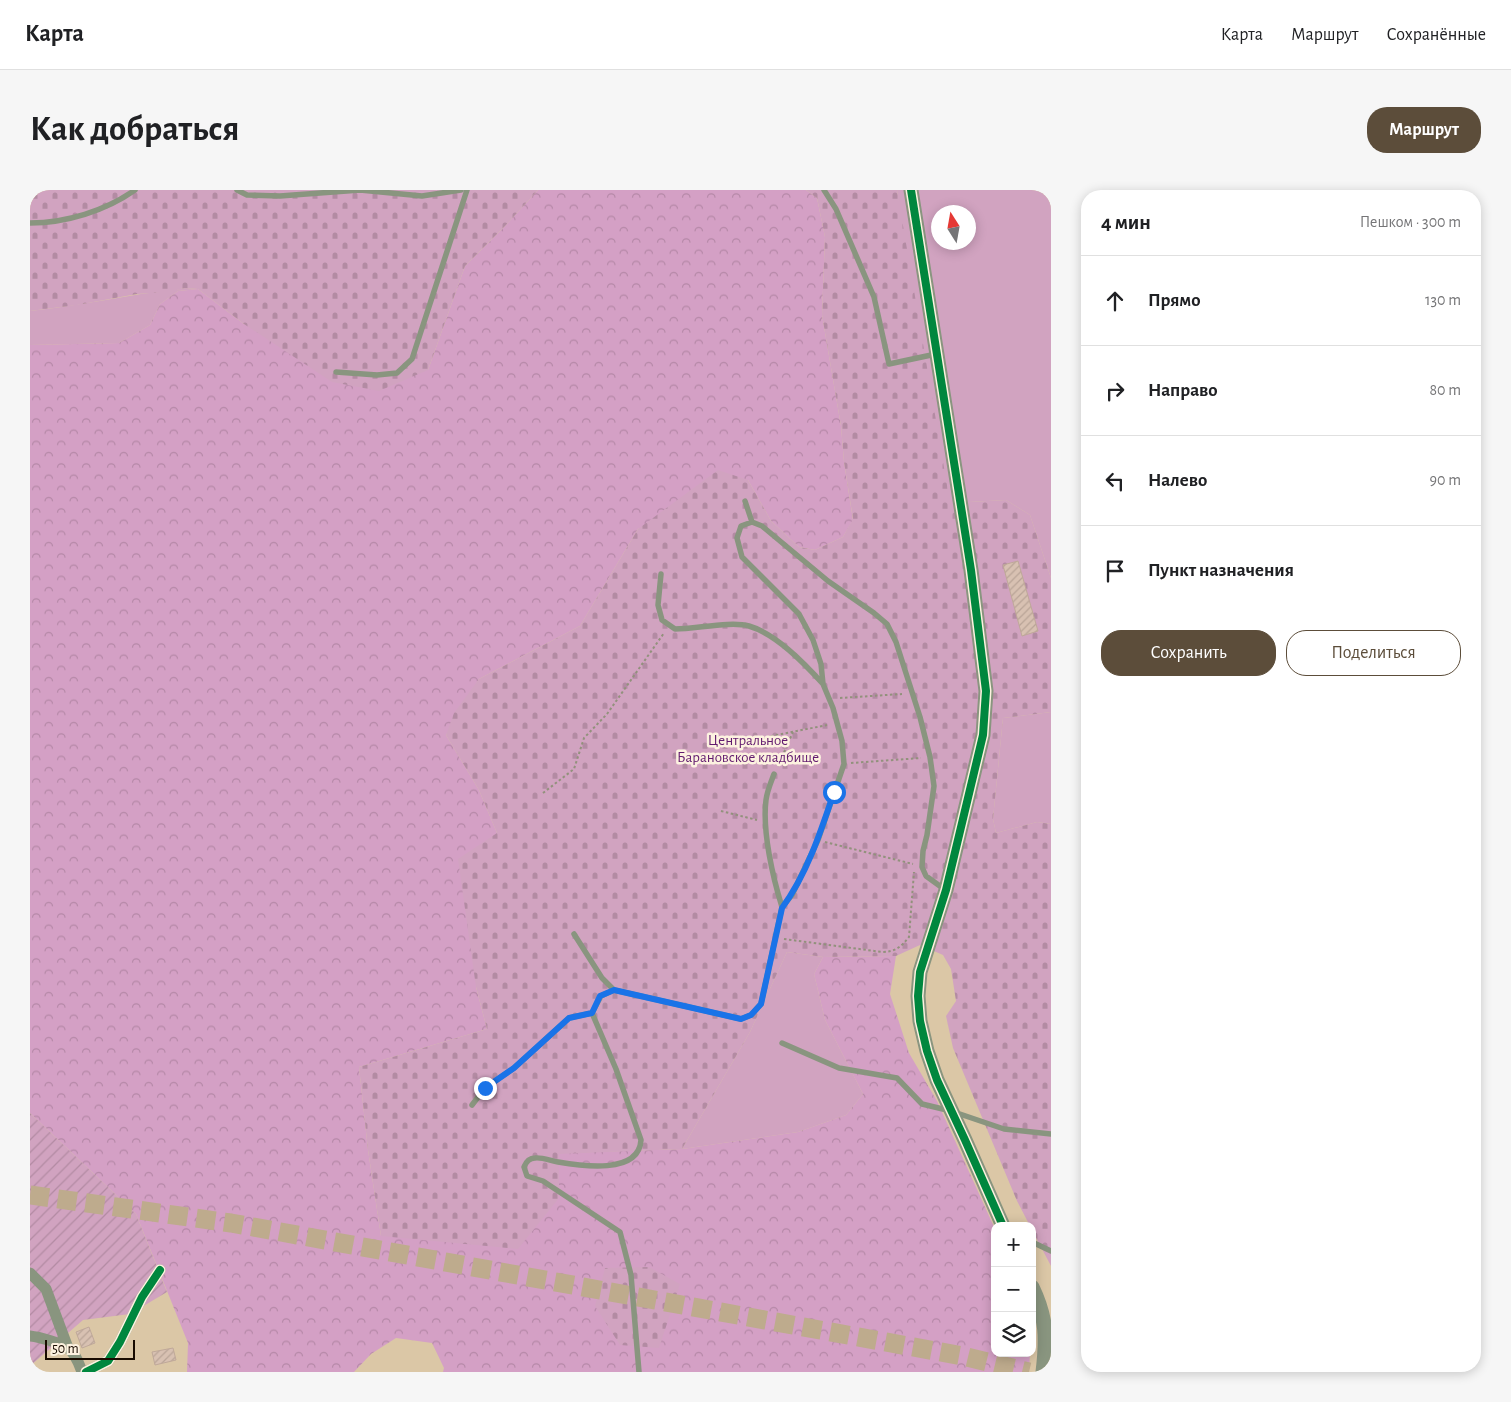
<!DOCTYPE html>
<html lang="ru">
<meta charset="utf-8">
<style>
body{margin:0;font-family:"Alegreya Sans",sans-serif;background:#f6f6f6;color:#202124}
.controls{position:absolute;right:15px;bottom:15px;display:grid;overflow:hidden;border-radius:10px;box-shadow:0 2px 12px #0003}
.controls button{width:45px;height:45px;display:grid;place-items:center;padding:0;border:0;border-bottom:1px solid #e0e0e0;background:#fff;color:#202124;font:25px sans-serif}
.compass{position:absolute;left:901px;top:15px;width:45px;height:45px;border-radius:50%;background:#fff;box-shadow:0 2px 12px #0003;rotate:349deg}
.scale{position:absolute;left:15px;bottom:12px;width:90px;box-sizing:border-box;padding-left:5px;border:2px solid #180b00;border-top:0;font-size:14px;line-height:18px;white-space:nowrap;color:#180b00;-webkit-text-stroke:4px #fdf2e0;paint-order:stroke}
.stop{position:absolute;width:15px;height:15px;margin:-11px;border:4px solid #1a73e8;border-radius:50%;background:#fff}
.stop.end{background:#1a73e8;border-color:#fff;box-shadow:0 1px 5px #0008}
.list{margin:0;padding:0;list-style:none}
h2{display:flex;justify-content:space-between;align-items:center;height:65px;margin:0;padding:0 20px;font-size:21px}
h2 small{font-size:16px;font-weight:400;color:#757577}
.list li{display:grid;grid-template-columns:32px 1fr auto;gap:15px;align-items:center;box-sizing:border-box;height:90px;padding:0 20px;border-top:1px solid #e0e0e0}
.list b{display:block;font-size:19px;white-space:nowrap}
.list em{font-size:16px;font-style:normal;color:#757577}
.actions{display:flex;gap:10px;padding:15px 20px}
.actions a{flex:1;padding:11px 0;border:1px solid #5c4d3a;border-radius:20px;text-align:center;font-size:18px;color:#5c4d3a}
.actions .main{background:#5c4d3a;color:#fff}
.icon{flex:none;width:28px;height:28px;fill:none;stroke:currentColor;stroke-width:2;stroke-linecap:round;stroke-linejoin:round}
.map{position:relative;flex:none;width:1021px;height:1182px;overflow:hidden;border-radius:20px}
header{display:flex;align-items:center;gap:30px;box-sizing:border-box;height:70px;padding:0 25px;background:#fff;border-bottom:1px solid #e0e0e0}
header strong{font-size:24px}
nav{display:flex;gap:28px;margin-inline-start:auto;font-size:18px}
.intro{display:flex;align-items:center;justify-content:space-between;box-sizing:border-box;height:120px;padding:0 30px}
h1{margin:0;font-size:35px}
.button{padding:12px 22px;border-radius:20px;background:#5c4d3a;color:#fff;font-size:18px;font-weight:700}
main{display:flex;gap:30px;padding:0 30px}
aside{flex:1;background:#fff;border-radius:20px;box-shadow:0 2px 12px #0003}
.map>svg:first-child{display:block}
.grass{fill:#d1a3c0;fill-rule:evenodd}
.forest{fill:url(#forest-crowns)}
.cemetery{fill:url(#cemetery-stones)}
.garden{fill:url(#garden-furrows)}
.building{fill:url(#building-hatch);stroke:#bfa899}
.lines{fill:none;stroke-linecap:round;stroke-linejoin:round}
.trunk-tunnel{stroke:#beab8d;stroke-width:19;stroke-dasharray:19 9;stroke-linecap:butt}
.path{stroke:#92917c;stroke-width:2;stroke-dasharray:2.5 2.5;stroke-linecap:butt}
.service{stroke:#89957f;stroke-width:5.5}
.minor{stroke:#89957f;stroke-width:11}
.tertiary{stroke:#89957f;stroke-width:15}
.cycleway-casing{stroke:#fdf2e0;stroke-width:11}
.cycleway{stroke:#00873e;stroke-width:8}
.route{stroke:#1a73e8;stroke-width:6}
.labels{text-anchor:middle;stroke-width:5;stroke-linejoin:round;paint-order:stroke}
.park-label{font-size:15px;fill:#621b6f;stroke:#fdf2e0}
</style>
<header>
<strong>Карта</strong>
<nav><a>Карта</a><a>Маршрут</a><a>Сохранённые</a></nav>
</header>
<div class="intro"><h1>Как добраться</h1><a class="button">Маршрут</a></div>
<main>
<div class="map">
<svg width="1021" height="1182" viewBox="0 0 1021 1182">
<defs>
<pattern id="forest-crowns" width="20" height="18" patternUnits="userSpaceOnUse" patternTransform="scale(1.25)"><rect width="20" height="18" fill="#d4a0c5"/><path d="M2 6a3 3 0 1 1 6 0M12 15a3 3 0 1 1 6 0" fill="none" stroke="#b588a7"/></pattern>
<pattern id="cemetery-stones" width="16" height="16" patternUnits="userSpaceOnUse" patternTransform="scale(1.25)"><rect width="16" height="16" fill="#d1a3c0"/><path d="M2 7V4a2 2 0 0 1 4 0v3zM10 15v-3a2 2 0 0 1 4 0v3z" fill="#b38ba3"/></pattern>
<pattern id="garden-furrows" width="10" height="10" patternUnits="userSpaceOnUse" patternTransform="scale(1.25)"><rect width="10" height="10" fill="#d1a3c0"/><path d="M-1 1l2-2M0 10L10 0M9 11l2-2" fill="none" stroke="#b38ba3"/></pattern>
<pattern id="building-hatch" width="6" height="6" patternUnits="userSpaceOnUse" patternTransform="scale(1.25)"><rect width="6" height="6" fill="#d8c1b2"/><path d="M-1 1l2-2M0 6l6-6M5 7l2-2" fill="none" stroke="#b9a497"/></pattern>
</defs>
<rect width="100%" height="100%" fill="#dbc7a6"/>
<path class="grass" d="M867,0h154v388l-21,-63 -24,-15 -73,4zM908,22h30v30h-30z
M155,98l13,1 -20,2 -18,13 -10,21 -31,18 -89,2v-34c35,-4 70,-10 105,-16 16,-3 33,-3 50,-7z
M1021,522v112l-14,-2 -41,11 -3,-14 10,-101z
M757,762l36,5 -9,17 11,46 38,74 -17,21 -48,17 -116,17 68,-117z"/>
<path class="forest" d="M508,0h268l11,8 8,39 -3,78 19,111 3,36 9,58 -10,17 -28,13 -16,-3 -28,-26 -23,-41 -110,49 -58,97 -101,53 -33,56 33,55 18,43 -21,154 11,42 -128,38 9,83 13,86 178,-38v-44l3,-1 120,-4 116,-17 48,-17 17,-21 -38,-74 -11,-46 9,-17 73,-1 -6,38 19,59 28,48 58,128v124h35l-1,19h-586l1,-4 -12,-25 -36,-5 -25,16 -17,18h-167l1,-29 -52,-129 -106,-101v-768l89,-2 31,-18 10,-21 18,-13 20,-2 46,35 184,46 37,-104 40,-40z"/>
<path class="cemetery" d="M0,0h508l-33,36 -40,40 -37,104 -49,21 -47,-9 -88,-58 -46,-35 -13,-1 -16,4 -32,2 -60,11 -47,6z
M776,0h91l53,313 56,-3 24,15 21,63v134l-48,6 -10,101 3,14 41,-11 14,2v442l-19,-36v-4h-2l-13,-25 -64,-153 -7,-32 10,-15 -5,-32 -8,-14 -23,-10 -24,11 -73,1 -36,-5 -37,80 -68,117 -123,5v44l-41,51 -137,-13 -13,-86 -9,-83 128,-38 -11,-42 -18,-128 39,-26 -18,-43 -33,-55 8,-22 25,-34 101,-53 58,-97 80,-59 30,10 23,41 28,26 16,3 28,-13 10,-18 -9,-57 -3,-36 -19,-111 3,-78 -8,-39z
M619,1077l31,17 -21,64 -39,-3 -25,-39 10,-38z"/>
<path class="garden" d="M0,923l106,101 31,78 -37,22 -47,6 -53,46z"/>
<path class="building" d="M988,371l20,70 -16,5 -19,-71z
M59,1137l6,16 -13,5 -6,-16z
M143,1158l3,12 -21,5 -3,-13z"/>
<g class="lines">
<path class="trunk-tunnel" d="M0,1005l201,28 732,133 66,16"/>
<path class="path" d="M810,508l62,-4
M687,557l110,-22
M821,573l70,-5
M748,576l15,-34
M513,603l31,-24 10,-31 23,-24 57,-81
M691,621l36,9
M795,652l88,22
M754,749l98,13c13,0 19,-5 27,-15l5,-65"/>
<path class="service" d="M207,0l10,5 33,1 80,-6 62,6 39,-6
M794,0l12,19 38,88 15,67 47,-10
M0,33c36,0 75,-12 105,-33
M306,182l41,3 20,-2 15,-14 55,-169
M715,311l7,21
M631,384l-3,31 4,15 13,9c21,0 55,-8 74,-3 27,8 55,37 74,58
M744,584c-3,8 -7,17 -8,26 -4,31 7,78 16,107
M544,744l28,44 12,12
M752,853l57,25 58,10 25,26 29,7 53,18 47,5
M442,915l13,-17 29,-20 55,-50 23,-5
M1002,1052l19,9
M609,1182l-8,-97 -11,-43 -77,-51 -16,-5 -3,-9c2,-5 5,-9 11,-9 7,-1 16,3 23,4 23,4 81,13 83,-22l-25,-71 -24,-56 9,-17 13,-6 127,29 10,-4 10,-11 21,-97 10,-12 26,-55 26,-76 -2,-23 -9,-33 -10,-24 -2,-20 -8,-24 -14,-26 -57,-57 -5,-19 4,-12 11,-4 10,4 66,55 46,32 13,11 9,18 24,75 10,40 4,29 -7,49 -4,16 -1,16 4,9 18,13"/>
<path class="minor" d="M0,1083l16,16 22,59
M0,1146c9,1 31,7 38,12 8,6 11,16 14,24
M56,1182l22,-11 12,-19 22,-45 18,-27"/>
<path class="tertiary" d="M881,0l60,380 15,121 -3,44 -37,155 -26,82 -2,24 2,25 7,30 10,29 28,60 38,86
M1002,1097c15,31 15,52 11,85"/>
<g class="cycleway-casing">
<path id="cycleway" d="M881,0l60,380 15,121 -3,44 -37,155 -26,82 -2,24 2,25 7,30 10,29 28,60 38,86
M56,1182l22,-11 12,-19 22,-45 18,-27"/>
</g>
<use href="#cycleway" class="cycleway"/>
</g>
<g class="lines">
<path class="route" d="M455,898l29,-20 55,-50 23,-5 8,-17 14,-6 127,29 10,-4 10,-11 21,-96c25,-34 39,-77 52,-116"/>
</g>
<g class="labels">
<g class="park-label">
<text x="718" y="555">Центральное<tspan x="718" dy="17">Барановское кладбище</tspan></text>
</g>
</g>
</svg>
<div class="controls">
<button>+</button>
<button>−</button>
<button><svg class="icon" aria-label="layers" viewBox="0 0 24 24"><path d="M12 4l9 5-9 5-9-5zM3 14l9 5 9-5"/></svg></button>
</div>
<svg class="compass" viewBox="-18 -18 36 36"><path d="M0-13l5 13h-10z" fill="#e53935"/><path d="M0 13l5-13h-10z" fill="#757577"/></svg>
<div class="scale">50 m</div>
<div class="stop" style="left:804px;top:602px"></div>
<div class="stop end" style="left:455px;top:898px"></div>
</div>
<aside>
<h2>4 мин<small>Пешком · 300 m</small></h2>
<ul class="list">
<li><svg class="icon" aria-label="ahead" viewBox="0 0 24 24"><path d="M12 20V5M6 11l6-6 6 6"/></svg><div><b>Прямо</b></div><em>130 m</em></li>
<li><svg class="icon" aria-label="right" viewBox="0 0 24 24"><path d="M7 20v-9h11M14 6l5 5-5 5"/></svg><div><b>Направо</b></div><em>80 m</em></li>
<li><svg class="icon" aria-label="left" viewBox="0 0 24 24"><path d="M17 20v-9H6M10 6l-5 5 5 5"/></svg><div><b>Налево</b></div><em>90 m</em></li>
<li><svg class="icon" aria-label="arrive" viewBox="0 0 24 24"><path d="M6 21V4h12l-3 4 3 4H6"/></svg><div><b>Пункт назначения</b></div></li>
</ul>
<div class="actions"><a class="main">Сохранить</a><a>Поделиться</a></div>
</aside>
</main>
